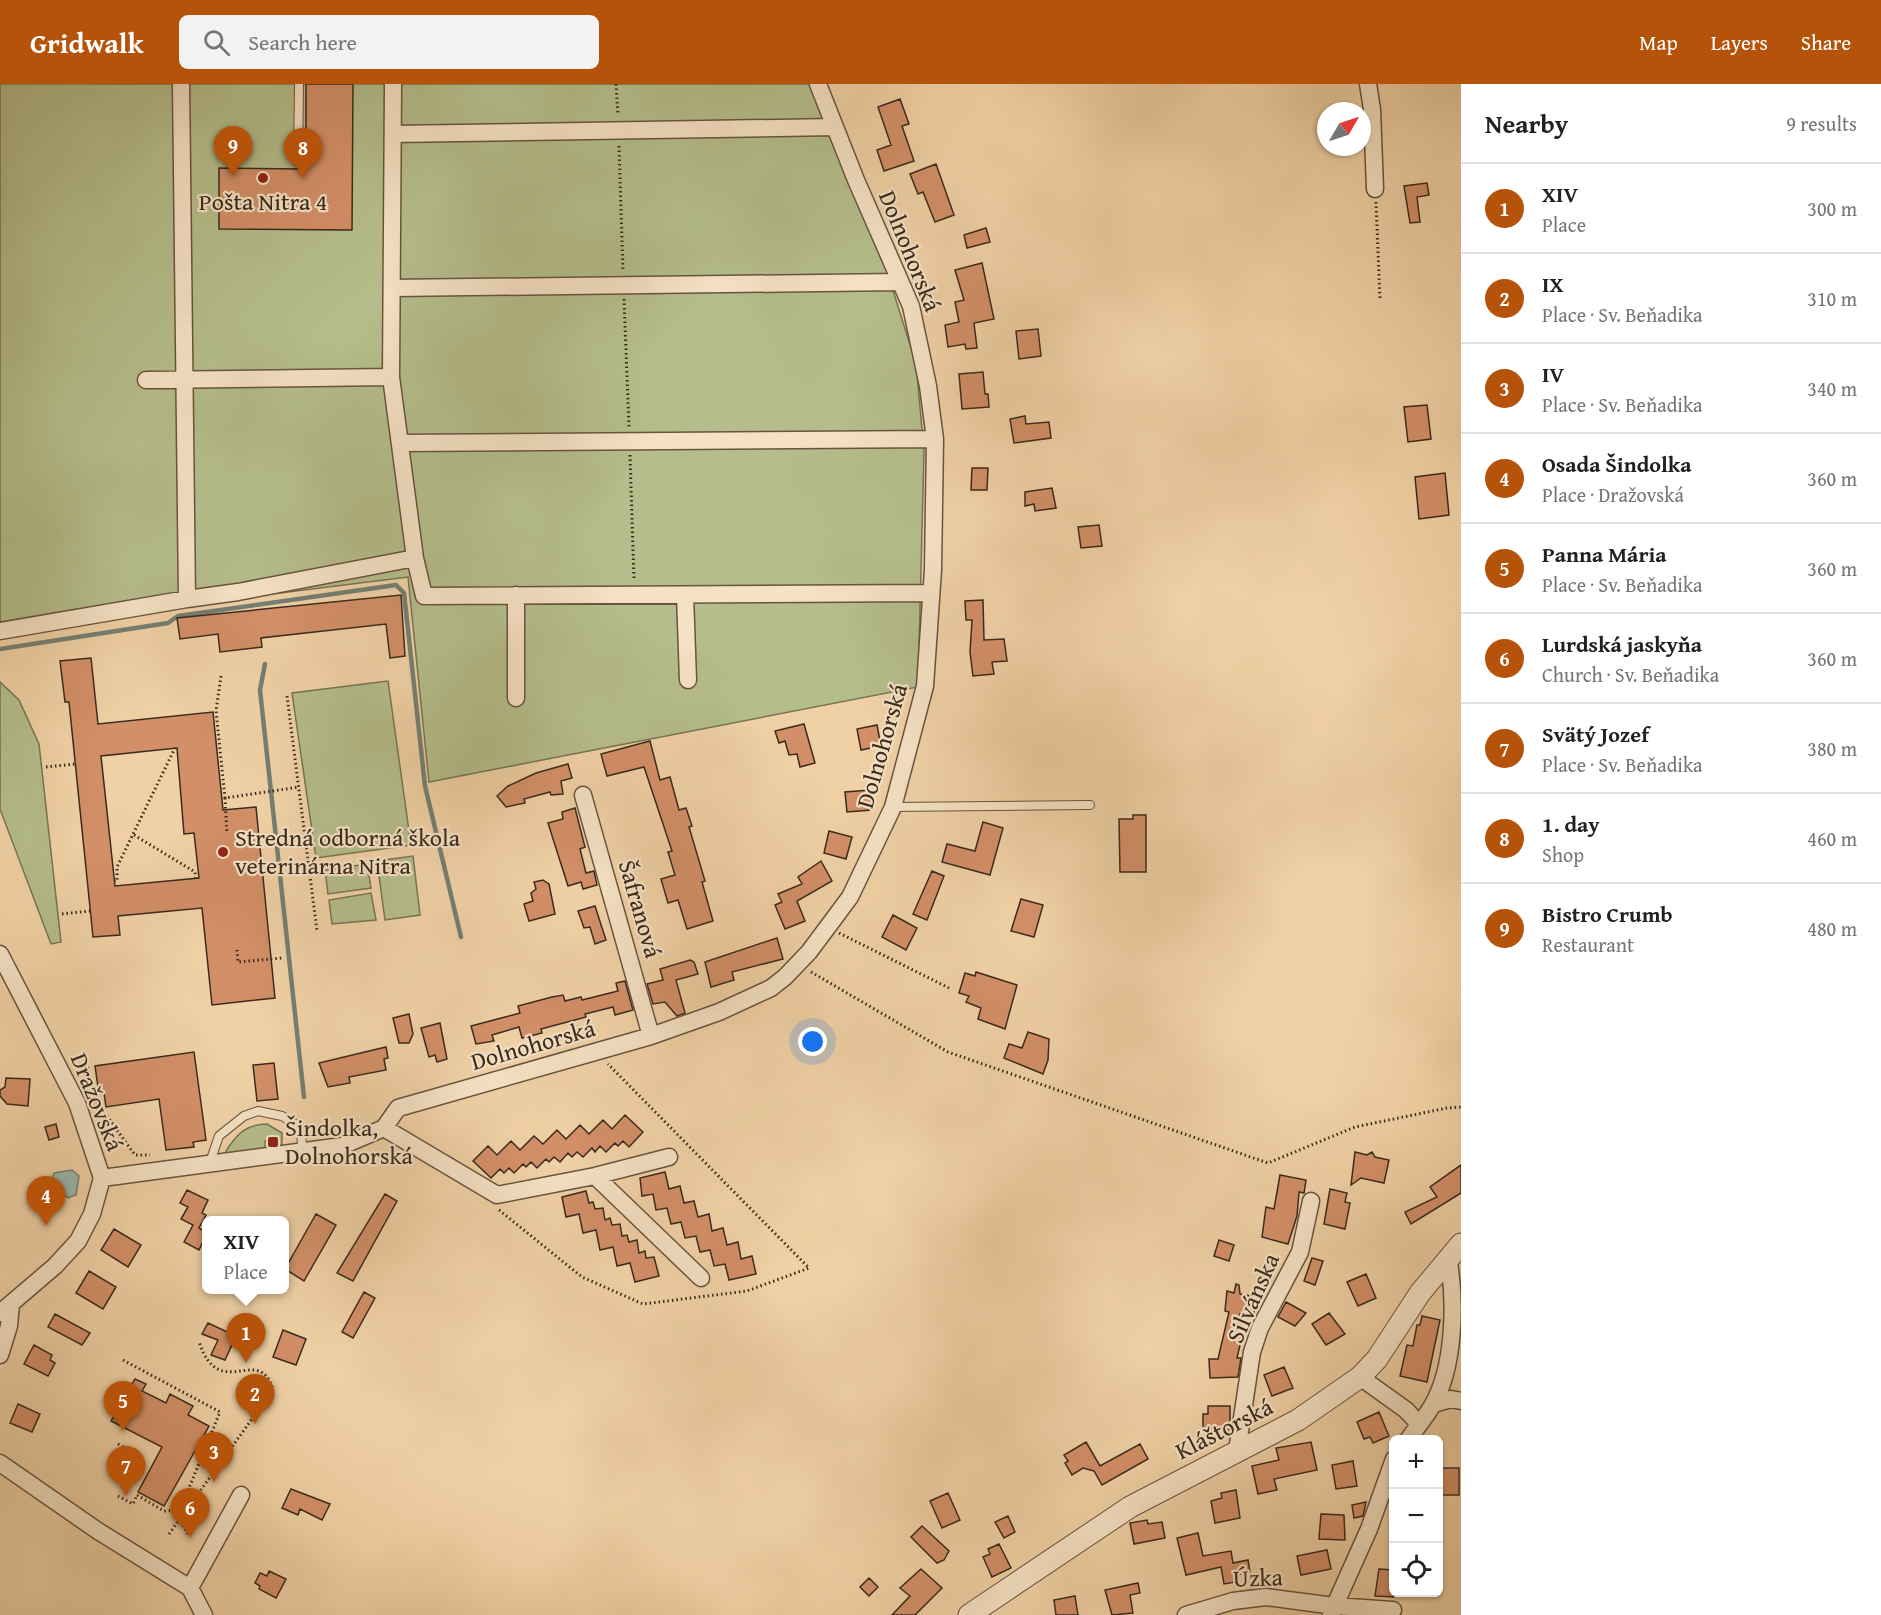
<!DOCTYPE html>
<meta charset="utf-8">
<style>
body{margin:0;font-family:"Gentium Book Plus",serif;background:#f2f2f2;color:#202124}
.controls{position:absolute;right:18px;bottom:18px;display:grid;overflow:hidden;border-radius:9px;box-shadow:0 2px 4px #0004}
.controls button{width:54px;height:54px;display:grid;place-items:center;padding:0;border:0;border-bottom:2px solid #e0e0e0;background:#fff;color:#202124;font:30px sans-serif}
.compass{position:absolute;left:1317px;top:18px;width:54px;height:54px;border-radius:50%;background:#fff;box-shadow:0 2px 4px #0004;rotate:51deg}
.you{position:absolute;left:813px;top:958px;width:21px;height:21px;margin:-15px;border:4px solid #fff;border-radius:50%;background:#1a73e8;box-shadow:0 0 0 9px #1a73e833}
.badge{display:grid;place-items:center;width:39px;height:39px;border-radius:50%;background:#b45309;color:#fff;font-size:20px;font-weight:700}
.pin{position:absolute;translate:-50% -50px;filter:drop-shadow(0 2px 3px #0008)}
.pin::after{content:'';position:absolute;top:32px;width:21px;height:18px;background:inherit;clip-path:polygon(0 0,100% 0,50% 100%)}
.popup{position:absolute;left:202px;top:1132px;width:87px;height:78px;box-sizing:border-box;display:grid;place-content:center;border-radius:9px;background:#fff;filter:drop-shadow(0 2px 4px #0005);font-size:20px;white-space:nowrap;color:#757577}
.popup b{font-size:22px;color:#202124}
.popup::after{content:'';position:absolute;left:50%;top:100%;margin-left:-12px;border:12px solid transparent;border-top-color:#fff}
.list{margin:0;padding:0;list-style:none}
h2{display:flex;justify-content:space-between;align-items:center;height:78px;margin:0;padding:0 24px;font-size:26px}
h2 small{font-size:20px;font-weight:400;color:#757577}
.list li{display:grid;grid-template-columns:39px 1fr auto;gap:18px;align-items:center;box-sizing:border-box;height:90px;padding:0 24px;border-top:2px solid #e0e0e0}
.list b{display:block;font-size:22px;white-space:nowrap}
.list p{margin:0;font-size:20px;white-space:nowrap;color:#757577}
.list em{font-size:20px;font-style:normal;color:#757577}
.icon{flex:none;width:33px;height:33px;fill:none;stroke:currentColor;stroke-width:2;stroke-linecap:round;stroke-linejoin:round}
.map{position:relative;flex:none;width:1461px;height:1531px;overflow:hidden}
header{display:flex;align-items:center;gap:36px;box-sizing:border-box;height:84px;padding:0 30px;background:#b45309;color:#fff}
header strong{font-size:28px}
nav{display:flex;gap:33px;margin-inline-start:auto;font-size:21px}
.search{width:420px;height:54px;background:#f2f2f2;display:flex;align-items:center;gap:15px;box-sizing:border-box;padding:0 21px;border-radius:9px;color:#757577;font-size:22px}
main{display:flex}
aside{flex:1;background:#fff}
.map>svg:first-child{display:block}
.green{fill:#b4bd8b;stroke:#777454;stroke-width:1.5}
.water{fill:#9bb7ac;stroke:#747f73;stroke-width:1.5}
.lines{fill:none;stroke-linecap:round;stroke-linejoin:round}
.stream{stroke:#747f73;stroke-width:4.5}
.building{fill:#d38f68;stroke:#3a2a1d;stroke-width:1.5;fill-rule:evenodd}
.service-casing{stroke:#68543f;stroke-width:10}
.minor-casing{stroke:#68543f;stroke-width:19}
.tertiary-casing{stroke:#68543f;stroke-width:23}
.path{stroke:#3a2a1d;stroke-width:3;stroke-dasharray:1.5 3;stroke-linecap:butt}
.service{stroke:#f5e1c4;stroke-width:8}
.minor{stroke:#f5e1c4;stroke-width:16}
.tertiary{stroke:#f5e1c4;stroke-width:21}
.poi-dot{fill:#8f2418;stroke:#f5e1c4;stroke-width:2}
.labels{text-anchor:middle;stroke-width:4.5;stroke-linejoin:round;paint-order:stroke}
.poi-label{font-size:24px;fill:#3a2a1d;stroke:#f5e1c4;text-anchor:start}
.street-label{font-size:24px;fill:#3a2a1d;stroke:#f5e1c4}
</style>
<header>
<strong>Gridwalk</strong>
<div class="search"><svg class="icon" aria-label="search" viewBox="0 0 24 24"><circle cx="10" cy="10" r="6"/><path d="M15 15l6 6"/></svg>Search here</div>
<nav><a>Map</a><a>Layers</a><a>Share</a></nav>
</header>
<main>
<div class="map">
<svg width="1461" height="1531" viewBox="0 0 1461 1531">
<rect width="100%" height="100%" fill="#f0d1a5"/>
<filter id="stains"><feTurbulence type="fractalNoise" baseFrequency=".00333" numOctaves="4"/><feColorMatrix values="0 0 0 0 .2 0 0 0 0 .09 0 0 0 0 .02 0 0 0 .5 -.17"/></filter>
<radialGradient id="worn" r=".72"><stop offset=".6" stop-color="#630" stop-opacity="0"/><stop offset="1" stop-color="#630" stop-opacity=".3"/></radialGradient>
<path class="green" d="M0,0h812l69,168 35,112 8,87 -6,236 -489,95 -21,-205 -408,51z
M388,597l23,164 -95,13 -24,-165z
M0,598l19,18 20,44 22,198 -10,2 -51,-135z
M413,772l7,59 -35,5 -8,-59z
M367,780l4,24 -43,6 -3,-24z
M371,809l5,27 -44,4 -3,-24z
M267,1040l15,9v13l-6,4v-10l-11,1v9l-37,6 -2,-5c11,-17 20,-27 41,-27z"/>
<path class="water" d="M72,1086l7,6 -3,19 -8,3 -17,-16 3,-9z"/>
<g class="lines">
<path class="stream" d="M0,565l168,-26 10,-7 218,-31 8,8 21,193 36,151
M265,580l-5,26 44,407"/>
</g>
<path class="building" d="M306,0h47l-1,146 -133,-1v-61l87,1z
M900,15l9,25 -7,2 12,35 -30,10 -7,-21 14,-5 -13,-38z
M936,80l18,51 -19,7 -12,-30 -5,2 -8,-20z
M1427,99l2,12 -12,2 3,25 -10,1 -6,-37z
M986,144l4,14 -23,6 -3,-13z
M982,179l12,56 -20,4 3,25 -11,1 -1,-5 -17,3 -3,-22 14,-3 -4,-20 9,-2 -9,-30z
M1038,245l3,27 -22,3 -3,-28z
M983,288l2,22h3l1,13 -27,2 -3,-35z
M1427,321l4,34 -23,3 -4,-35z
M1025,332l1,8 23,-2 2,16 -37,5 -4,-24z
M972,384h16l-1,22h-16z
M1445,389l4,42 -30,4 -4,-42z
M1052,404l4,20 -21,3 -1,-7 -9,2v-14z
M1099,441l3,21 -21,2 -3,-21z
M401,511l4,61 -15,2 -4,-34 -125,14 1,9 -42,5 -2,-18 -38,5 -3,-21z
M983,516l1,40 20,-1 3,22 -15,1 2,12 -21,2 -3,-24 2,-32h-6l-1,-19z
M91,574l7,66 115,-12 10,98 33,-3 19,191 -63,7 -10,-97 -84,8 2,19 -27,2 -24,-235h-4l-5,-41zM177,664l7,86 10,-1 5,45 -84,8 -14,-130z
M804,640l11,39 -15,4 -3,-13 -8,1 -4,-14 -6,2 -4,-12z
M877,641l4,21 -20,4 -4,-21z
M650,657l10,39 10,-3 9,33 7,-2 6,18 -3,1 16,54 -3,1 11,39 -26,8 -9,-29 -10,3 -7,-24 14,-4 -7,-23 4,-1 -28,-84 -37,9 -6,-22z
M568,680l4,14 -11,3 2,13 -12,1 -1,-3 -26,7 1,4 -19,4 -9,-11 11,-10 28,-13z
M870,706l2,20 -25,2 -2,-20z
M575,724l10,39 -5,2 6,24 8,-2 3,14 -14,4 -2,-7 -13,4 -20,-63 15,-4 -1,-7z
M1133,731h13v57h-26l-1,-53h14z
M983,738l20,6 -13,47 -48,-13 5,-18 28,7z
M829,747l23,6 -6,22 -22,-6z
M821,777l11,20 -35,20 8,20 -20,8 -10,-24 7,-3 -4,-8 24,-10 -4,-7z
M932,787l12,5 -17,44 -14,-6z
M543,796l6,4 6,30 -26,7 -5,-17 9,-3 -2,-8 5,-4 -2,-7z
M1021,815l22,6 -9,32 -23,-6z
M595,822l11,34 -11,4 -5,-17 -6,1 -6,-17z
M893,831l24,13 -11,22 -24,-13z
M777,854l6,21 -51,13 2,8 -23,7 -6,-25z
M690,876l4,2 4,12 -22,6 9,33 -8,3 -12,-14 -12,2 -6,-20 16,-4 -3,-11z
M976,888l41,13 -12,44 -27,-10 3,-11 -15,-6 3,-6 -10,-3 6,-20 10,3z
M625,897l8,29 -18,5 -2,-8 -28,7 1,3 -45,12 1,4 -20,5 -3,-11 -27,8 2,6 -18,3 -5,-18 49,-13 -2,-7 34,-9 11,-2 2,6 16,-4 1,3 36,-9 -2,-8z
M409,930l4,20 -4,9h-10l-6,-25z
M440,939l7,36 -10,3 -2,-7 -6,2 -8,-29z
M1028,948l21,7 -1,21 -5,14 -39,-16 5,-14 13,4z
M386,963l2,11 -4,1 2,11 -37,7 1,6 -22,4 -9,-24z
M194,968l12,88 -13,2 1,5 -28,3 -7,-51 -53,8 -2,-14 -5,1 -4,-28z
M274,979l4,36 -21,2 -4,-36z
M6,994l24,1 -2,27 -21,-2 -7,-8v-6l5,-3z
M625,1031l18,17 -14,15 -6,-6 -5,5 -3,-3 -9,9 -6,-6 -5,6 -3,-4 -9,9 -6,-5 -5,5 -4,-4 -8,9 -6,-5 -5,5 -3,-3 -9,9 -6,-6 -5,5 -3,-3 -9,9 -5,-5 -5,5 -4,-4 -9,9 -18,-17 15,-15 9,9 14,-14 9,9 14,-14 9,8 14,-14 9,9 14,-14 9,9 14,-14 9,9z
M56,1040l3,13 -10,3 -4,-13z
M1355,1068l12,3 5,-3 3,5 14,3 -5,23 -23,-5 -10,7z
M1461,1081v28l-50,31 -6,-12 32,-15 -7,-10z
M665,1088l4,17 11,-3 4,17 10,-2 4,16 11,-3 3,17 11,-3 4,17 11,-3 3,17 11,-3 4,18 -27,6 -4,-16 -11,2 -4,-16 -10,2 -4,-16 -11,2 -4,-16 -10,2 -4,-16 -11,2 -3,-16 -11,2 -2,-18z
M1280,1091l26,5 -2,13 -5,-1 -2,24 -9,28 -26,-7 4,-30 8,2z
M1330,1105l17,4 -2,9 5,1 -5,26 -21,-5z
M187,1106l21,10 -6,13 4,2 -7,13 8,5 -8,17 -15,-8 9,-17 -12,-6 7,-12 -8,-4z
M586,1107l3,12 4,-1 2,7 8,-1 2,12 5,-2 2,7 8,-1 2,12 5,-1 2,7 8,-2 2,13 6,-2 1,7 8,-1 5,19 -24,6 -5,-19 -13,3 -4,-19 -13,3 -4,-20 -13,3 -4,-19 -13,3 -4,-20z
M385,1110l12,7 -44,80 -16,-8z
M316,1130l20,11 -32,56 -19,-12z
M114,1145l27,16 -13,22 -27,-17z
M1219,1156l15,5 -5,16 -15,-5z
M1312,1174l11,3 -8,24 -11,-4z
M89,1187l27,16 -13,22 -27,-16z
M1366,1190l10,24 -18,8 -11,-24z
M1236,1200l3,1 1,9 22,4 -5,1 -4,18 -13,-3 1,27 -4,17h4l-3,19 -28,1 -1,-19h9l11,-47 -4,-1 2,-20 7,2z
M364,1208l11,6 -22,40 -11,-6z
M1286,1218l20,11 -11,13 -17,-9z
M1329,1229l16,21 -19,11 -14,-21z
M55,1230l35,19 -8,12 -34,-18z
M1422,1232l18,4 -13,62 -27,-6 7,-31 6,1 4,-21h3z
M208,1239l28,13 -11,24 -14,-5 7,-15 -16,-6z
M283,1246l23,9 -10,26 -23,-8z
M34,1261l18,10 -2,5 5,3 -7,13 -24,-12z
M1284,1283l9,21 -21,8 -8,-21z
M135,1295l11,5 -4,7 24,12 4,-9 23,12 -5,9 21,11 -45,80 -26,-14 24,-45 -51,-26z
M18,1320l22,10 -8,18 -22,-9z
M1208,1322h22v24l-27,-1v-15h5z
M1379,1328l10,24 -16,7 -3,-6 -6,2 -7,-17z
M1086,1358l14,24 40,-22 8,15 -46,26 -8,-14 -11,-3 -11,7 -7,-12 3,-2 -4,-6z
M1311,1358l6,28 -43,9 3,11 -19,4 -6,-28 27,-6 -3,-12z
M1353,1377l4,25 -21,3 -4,-24z
M1438,1384h21v27h-21z
M291,1405l39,15 -8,16 -22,-11 -2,6 -16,-7z
M1236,1406l4,28 -25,5 -4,-22 11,-3 -1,-5z
M948,1409l12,27 -18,8 -12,-27z
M1366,1418l-3,14 -9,2 -2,-13z
M1321,1430l23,1 1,25 -26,-1z
M1008,1432l7,16 -11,6 -9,-16z
M1147,1436l1,4 14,-2 3,16 -31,6 -4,-21z
M922,1442l27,25 -5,9 -7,3 -26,-26z
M1198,1449l5,23 28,-5 2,12 15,-3 2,12 -15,3 1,7 -12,2 -3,-17 -35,8 -9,-37z
M999,1460l12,24 -19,9 -9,-20 7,-3 -2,-5z
M1327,1466l4,19 -30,6 -4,-19z
M921,1485l21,19 -27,27h-23l18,-19 -10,-8z
M1379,1485l15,1v27l-19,-1z
M269,1487l17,8 -10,19 -17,-9 1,-3 -5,-3 5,-10 7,3z
M869,1494l9,9 -9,9 -9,-9z
M1138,1499l2,10 -10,2 3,18 -21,2 -7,-25z
M1075,1512l3,19h-22l-2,-15z"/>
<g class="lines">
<g class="service-casing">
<path id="service" d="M298,78l1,-78
M893,723l197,-2
M209,1081l10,-29 25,-20 14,-5 24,5 18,11 3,25"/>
</g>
<g class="minor-casing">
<path id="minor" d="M1368,0l4,25 3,80
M393,50l442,-7
M392,204l508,-6
M146,296l245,-3
M400,359l535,-4
M415,474l9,38 507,-3
M685,511l3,85
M187,515l51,-7 177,-34 -24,-181 2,-293
M0,547l187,-32 -6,-515
M516,614v-103
M583,711l68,241
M0,870l77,149 25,75 -10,36 -14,27 -23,25 -55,47
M384,1044l113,67 98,-19 74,-19
M595,1092l106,102
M102,1094l240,-32 42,-18 14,-20 253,-72 68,-24 52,-24 14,-11 24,-25 41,-55 43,-90 32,-121 8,-116 2,-131 -7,-53 -17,-80 -55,-126 -38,-96
M0,1271l9,-29 2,-21
M1360,1293l46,33 13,14
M1433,1320l18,-5 10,2
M1408,1356c8,-12 17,-22 24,-34 23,-39 24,-106 16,-149
M1237,1367l15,-99 8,-24 40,-76 11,-51
M0,1379l98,68 92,57 14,27
M190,1504l51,-93
M1331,1530l38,-85 25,-70
M1186,1531l47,-14 33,-4 68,9 59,4"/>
</g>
<g class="tertiary-casing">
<path id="tertiary" d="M969,1531l161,-108 168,-87 62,-43 17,-18 43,-66 41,-49"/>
</g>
<path class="path" d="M616,0l2,31
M619,62l4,125
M1376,118l4,98
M624,215l5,128
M630,371l4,125
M221,592l-5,35 9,87 74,-11
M287,612l30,235
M46,683l29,-3
M225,714l2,36
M134,751l61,37 1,9
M114,797h3v-14l58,-119
M62,830l28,-3
M839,849l112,56
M237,866l1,12 44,-4
M811,888l137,80 320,111 87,-36 92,-19 14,-1
M83,978h4l4,32 44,61h15
M499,1126l83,67 61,27 104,-13 62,-23 -201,-204
M123,1276l97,52 -40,98
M118,1360l22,13
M118,1412l15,8 4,-9 27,16 16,-1v10l8,14
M169,1450l104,-144c-14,-48 -53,14 -74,-48"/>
<use href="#service" class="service"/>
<use href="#minor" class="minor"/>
<use href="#tertiary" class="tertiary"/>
</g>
<g class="poi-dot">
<circle cx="263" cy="94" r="6"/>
<circle cx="223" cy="768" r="6"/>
<rect x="267" y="1052" width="12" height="12" rx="3"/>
</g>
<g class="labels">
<g class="poi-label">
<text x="263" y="126" text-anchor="middle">Pošta Nitra 4</text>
<text x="235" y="762">Stredná odborná škola<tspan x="235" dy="28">veterinárna Nitra</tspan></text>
<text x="285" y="1052">Šindolka,<tspan x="285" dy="28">Dolnohorská</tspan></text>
</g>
<g class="street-label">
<text transform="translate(910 167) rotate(68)" y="8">Dolnohorská</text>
<text transform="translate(882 662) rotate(-74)" y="8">Dolnohorská</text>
<text transform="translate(640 825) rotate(74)" y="8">Šafranová</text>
<text transform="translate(533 961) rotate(-16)" y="8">Dolnohorská</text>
<text transform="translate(97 1018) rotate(68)" y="8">Dražovská</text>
<text transform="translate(1253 1214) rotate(-66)" y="8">Silvánska</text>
<text transform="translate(1224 1345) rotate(-27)" y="8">Kláštorská</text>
<text transform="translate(1258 1494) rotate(-2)" y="8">Úzka</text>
</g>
</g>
<rect width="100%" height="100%" filter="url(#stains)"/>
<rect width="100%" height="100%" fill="url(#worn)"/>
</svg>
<div class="controls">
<button>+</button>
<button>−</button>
<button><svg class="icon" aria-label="locate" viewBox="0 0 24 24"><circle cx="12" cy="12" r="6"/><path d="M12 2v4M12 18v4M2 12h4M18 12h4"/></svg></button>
</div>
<svg class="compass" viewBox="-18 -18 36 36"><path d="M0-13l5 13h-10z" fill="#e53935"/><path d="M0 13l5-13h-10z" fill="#757577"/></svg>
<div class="you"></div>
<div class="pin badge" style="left:246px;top:1279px">1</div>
<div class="popup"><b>XIV</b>Place</div>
<div class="pin badge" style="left:255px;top:1340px">2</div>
<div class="pin badge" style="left:214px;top:1398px">3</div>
<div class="pin badge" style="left:46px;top:1142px">4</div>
<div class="pin badge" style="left:123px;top:1347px">5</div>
<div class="pin badge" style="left:190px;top:1454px">6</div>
<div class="pin badge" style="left:126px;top:1412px">7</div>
<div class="pin badge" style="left:303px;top:94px">8</div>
<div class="pin badge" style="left:233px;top:92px">9</div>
</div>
<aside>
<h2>Nearby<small>9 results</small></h2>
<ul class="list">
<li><span class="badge">1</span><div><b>XIV</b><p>Place</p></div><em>300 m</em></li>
<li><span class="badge">2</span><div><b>IX</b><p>Place · Sv. Beňadika</p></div><em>310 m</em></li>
<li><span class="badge">3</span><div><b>IV</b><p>Place · Sv. Beňadika</p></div><em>340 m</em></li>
<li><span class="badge">4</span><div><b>Osada Šindolka</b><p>Place · Dražovská</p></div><em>360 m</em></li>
<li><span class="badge">5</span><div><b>Panna Mária</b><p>Place · Sv. Beňadika</p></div><em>360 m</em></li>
<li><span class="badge">6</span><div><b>Lurdská jaskyňa</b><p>Church · Sv. Beňadika</p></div><em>360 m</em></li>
<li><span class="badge">7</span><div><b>Svätý Jozef</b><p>Place · Sv. Beňadika</p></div><em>380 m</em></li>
<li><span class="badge">8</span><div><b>1. day</b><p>Shop</p></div><em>460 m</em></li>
<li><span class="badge">9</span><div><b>Bistro Crumb</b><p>Restaurant</p></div><em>480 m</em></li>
</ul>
</aside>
</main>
